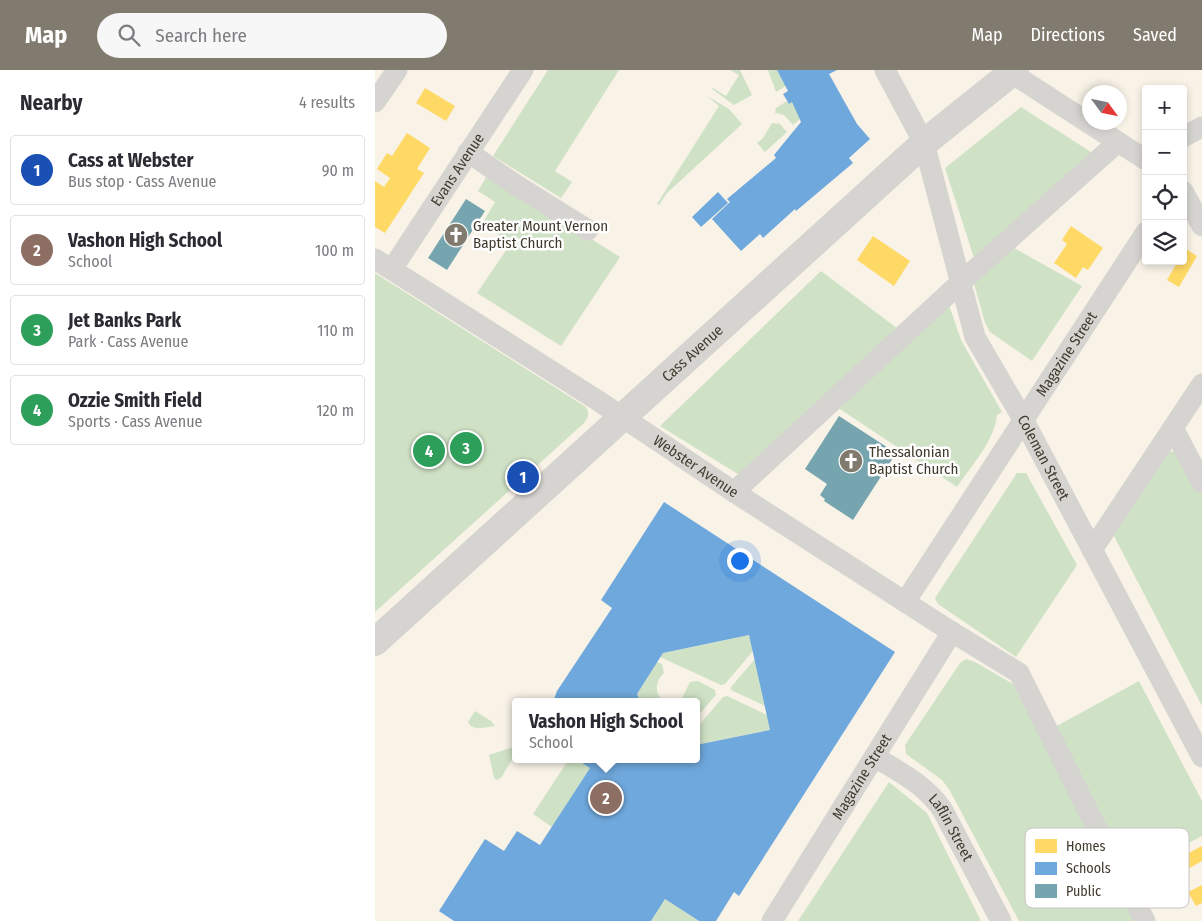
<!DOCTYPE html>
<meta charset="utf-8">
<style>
body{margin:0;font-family:"Fira Sans Condensed",sans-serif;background:#f7f7f7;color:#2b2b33}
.controls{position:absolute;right:15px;top:15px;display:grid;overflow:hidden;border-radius:5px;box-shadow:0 2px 8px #0003}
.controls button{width:45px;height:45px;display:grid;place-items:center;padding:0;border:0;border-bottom:1px solid #e1e1e2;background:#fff;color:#2b2b33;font:25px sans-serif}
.compass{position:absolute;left:707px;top:15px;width:45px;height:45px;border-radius:50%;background:#fff;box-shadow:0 2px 8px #0003;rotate:123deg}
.you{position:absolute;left:364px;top:490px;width:18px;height:18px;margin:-12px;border:4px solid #fff;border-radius:50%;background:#1a73e8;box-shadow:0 0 0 8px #1a73e833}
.badge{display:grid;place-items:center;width:32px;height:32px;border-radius:50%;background:#817b6f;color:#fff;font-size:16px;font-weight:700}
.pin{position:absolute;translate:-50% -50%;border:2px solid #fff;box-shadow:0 1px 5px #0006}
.popup{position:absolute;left:137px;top:628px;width:188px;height:65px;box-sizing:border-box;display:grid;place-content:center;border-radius:5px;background:#fff;filter:drop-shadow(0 1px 4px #0005);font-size:16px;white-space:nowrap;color:#7c7c81}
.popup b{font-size:19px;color:#2b2b33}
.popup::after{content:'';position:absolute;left:50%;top:100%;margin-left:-10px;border:10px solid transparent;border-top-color:#fff}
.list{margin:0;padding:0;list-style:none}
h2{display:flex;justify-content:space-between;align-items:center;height:65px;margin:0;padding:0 20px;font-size:21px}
h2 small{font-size:16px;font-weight:400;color:#7c7c81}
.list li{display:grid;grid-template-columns:32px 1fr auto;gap:15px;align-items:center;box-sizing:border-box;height:70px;margin:0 10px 10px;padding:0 10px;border:1px solid #e1e1e2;border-radius:5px}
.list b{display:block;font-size:19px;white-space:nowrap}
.list p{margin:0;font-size:16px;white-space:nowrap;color:#7c7c81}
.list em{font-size:16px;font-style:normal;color:#7c7c81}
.icon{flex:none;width:28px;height:28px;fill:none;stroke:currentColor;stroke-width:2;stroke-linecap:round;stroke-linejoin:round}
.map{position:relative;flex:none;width:827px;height:851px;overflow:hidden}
header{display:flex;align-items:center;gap:30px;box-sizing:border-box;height:70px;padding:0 25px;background:#817b6f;color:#fff}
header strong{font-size:24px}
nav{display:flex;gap:28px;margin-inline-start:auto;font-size:18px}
.search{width:350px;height:45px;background:#f7f7f7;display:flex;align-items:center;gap:12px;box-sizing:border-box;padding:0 18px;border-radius:28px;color:#7c7c81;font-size:19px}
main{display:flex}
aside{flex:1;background:#fff}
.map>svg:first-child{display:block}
.green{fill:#d0e2c6}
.homes{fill:#ffd966}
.schools{fill:#6fa8dc}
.public{fill:#76a5af}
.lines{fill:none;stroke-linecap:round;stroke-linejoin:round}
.minor{stroke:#d6d4d0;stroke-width:21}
.major{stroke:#d6d4d0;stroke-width:28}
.labels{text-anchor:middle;stroke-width:5;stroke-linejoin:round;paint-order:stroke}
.street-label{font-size:15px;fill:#413b2e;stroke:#fff}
.poi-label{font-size:15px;fill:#413b2e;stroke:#fff;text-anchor:start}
.key{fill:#fff;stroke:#c6c4c0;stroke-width:1}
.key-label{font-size:14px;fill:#413b2e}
</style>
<header>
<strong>Map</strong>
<div class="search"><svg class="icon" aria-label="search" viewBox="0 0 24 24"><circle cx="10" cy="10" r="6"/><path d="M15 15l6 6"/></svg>Search here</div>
<nav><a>Map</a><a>Directions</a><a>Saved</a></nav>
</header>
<main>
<aside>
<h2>Nearby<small>4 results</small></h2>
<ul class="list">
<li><span class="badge" style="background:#1a4fb4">1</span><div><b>Cass at Webster</b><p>Bus stop · Cass Avenue</p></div><em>90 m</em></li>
<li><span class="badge" style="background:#8d6e63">2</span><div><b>Vashon High School</b><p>School</p></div><em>100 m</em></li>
<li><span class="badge" style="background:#2e9e5b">3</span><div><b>Jet Banks Park</b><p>Park · Cass Avenue</p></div><em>110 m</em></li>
<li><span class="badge" style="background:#2e9e5b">4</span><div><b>Ozzie Smith Field</b><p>Sports · Cass Avenue</p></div><em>120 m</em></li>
</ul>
</aside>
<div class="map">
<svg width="827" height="851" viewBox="0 0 827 851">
<rect width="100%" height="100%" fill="#f8f2e7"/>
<path class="green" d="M173,0h71l-64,101 17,11 -11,16 -68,-42z
M355,0h10l12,25 -18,10 -22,-16 1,-1 13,8 13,-21z
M393,0h9l9,16 -10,6z
M332,26l22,13 13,15 -75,69 -8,12 -2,-1 62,-98z
M412,31l2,3 3,-2 8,17 -7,6 -9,-10 -9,-2 1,-5z
M646,37l76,49 -122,105 -30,-93z
M397,53l8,1 7,8 -22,20 -8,-9 6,-5z
M113,104l132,83 -59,89 -84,-53 34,-50 -29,-19 13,-22 -17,-11z
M639,178l68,38 -50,75 -42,-29 -5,-9 -12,-43z
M446,201l81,61 -161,144 -81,-50z
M0,203l211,134c4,7 2,12 -3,17l-208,188z
M573,232l13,38 41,72 -5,3c-2,25 -26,51 -40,72l-123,-82z
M792,381l11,1 24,38v216l-89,-172z
M642,403h9l51,92 -61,92 -78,-53 -3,-6z
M374,565l4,16 -28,33 -4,1 -61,-28 3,-4z
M380,589l10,47 -34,-16v-3z
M591,589l9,3 38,22 126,237h-120l-70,-132 -7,-9 -36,-26 -1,-9 55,-82z
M282,592l5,2 2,9c-11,10 -10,26 6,29h-30l-3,-8z
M323,611l17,9 1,5 -20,23v-16h-21l6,-2 9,-18z
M764,611l63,120v35l-72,38 -75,-147z
M352,626l40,19 3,15 -74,15v-16l27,-32z
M100,641l16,10 4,5c-10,1 -22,6 -27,-4z
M141,676v7l-15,25 -4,2 -3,-2 -5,-23z
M194,689h7l14,9 -38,59 -19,-13z
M514,712l38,31 54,108h-183z
M290,829l34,22h-48z"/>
<path class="homes" d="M50,18l30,18 -9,15 -30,-18z
M32,63l23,15 -13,21 7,4 -39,60 -10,-6v-46l9,6 6,-9 -13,-9 10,-16 5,3z
M696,156l32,22 -15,22 -5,-3 -7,11 -22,-15 13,-19 -5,-4z
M498,166l37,25 -16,25 -37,-26z
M811,179l11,7 -18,31 -12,-7 11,-19h5v-8z
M827,776v15l-23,13 -6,-10 7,-4 -1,-2z
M777,798l7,13 -19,10 -7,-12z
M827,815v18l-6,3 -8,-14z"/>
<path class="schools" d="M402,0h60l-8,4 28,50 13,15 -21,19 4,5 -57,48 -1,-2 -32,29 -3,-4 -19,17 -29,-32 18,-17 -3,-3 49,-41 -2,-3 27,-33 -9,-20 -3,2 -6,-10 5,-3z
M343,122l10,11 -27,24 -9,-10z
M289,432l231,150 -156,244 -5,-4 -18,29h-17l-34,-22 -14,22h-197l-15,-10 46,-72 19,12 13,-20 23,14 50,-77 -14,-9h120v-14l74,-15 -21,-95 -86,18 -26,41 3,8h-87l4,-11 55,-83 -11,-8z"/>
<path class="public" d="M91,129l19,12 -38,59 -19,-12z
M464,346l57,37 -43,67 -29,-19 1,-2 -5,-4 7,-11 -22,-15z"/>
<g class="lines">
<g class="minor">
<path id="s1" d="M510,0l39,73 51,194 49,84 178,336"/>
<path d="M635,2l136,88"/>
<path d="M0,32l22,-32"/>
<path d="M808,67l19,-10"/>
<path d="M93,82l48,33 72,45"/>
<path d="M808,121l19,35"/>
<path id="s2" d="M0,189l222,141 137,92 218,140 67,41 86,172 40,76"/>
<path id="s3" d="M17,199l131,-199"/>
<path d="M798,358l29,55"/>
<path d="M359,422l226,-209 158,-141"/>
<path d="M717,480l110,-166"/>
<path id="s4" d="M530,532l241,-370"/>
<path id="s5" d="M500,687c26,16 49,27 67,52l59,112"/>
<path id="s6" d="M397,851l180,-289"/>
</g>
<path class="major" id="s7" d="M0,572l549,-499 91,-73"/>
</g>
<defs>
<g id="church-disc" transform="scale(1.25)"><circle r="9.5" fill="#817b6f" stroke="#fff"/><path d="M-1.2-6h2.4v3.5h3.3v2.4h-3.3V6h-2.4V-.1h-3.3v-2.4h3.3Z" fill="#fff"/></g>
</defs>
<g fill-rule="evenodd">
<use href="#church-disc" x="81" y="165"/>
<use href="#church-disc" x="476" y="391"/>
</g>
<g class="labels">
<g class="street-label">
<text dy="5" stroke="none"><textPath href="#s3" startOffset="119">Evans Avenue</textPath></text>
<text dy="5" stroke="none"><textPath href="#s7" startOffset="429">Cass Avenue</textPath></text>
<text dy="5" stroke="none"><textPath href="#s4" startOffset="296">Magazine Street</textPath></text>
<text dy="5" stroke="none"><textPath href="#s1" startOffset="422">Coleman Street</textPath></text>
<text dy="5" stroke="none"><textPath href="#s2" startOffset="382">Webster Avenue</textPath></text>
<text dy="5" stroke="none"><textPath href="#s6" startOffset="170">Magazine Street</textPath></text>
<text dy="5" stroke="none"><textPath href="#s5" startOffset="106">Laflin Street</textPath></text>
</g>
<g class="poi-label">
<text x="98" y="161">Greater Mount Vernon<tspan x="98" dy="17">Baptist Church</tspan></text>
<text x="494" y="387">Thessalonian<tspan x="494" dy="17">Baptist Church</tspan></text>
</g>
</g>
<rect x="650" y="758" width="164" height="80" rx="8" class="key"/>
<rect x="660" y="769" width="22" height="14" fill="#ffd966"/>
<rect x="660" y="792" width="22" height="13" fill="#6fa8dc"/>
<rect x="660" y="814" width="22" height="14" fill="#76a5af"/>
<g class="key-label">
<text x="691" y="781">Homes</text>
<text x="691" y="803">Schools</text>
<text x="691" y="826">Public</text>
</g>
</svg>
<div class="controls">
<button>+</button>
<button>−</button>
<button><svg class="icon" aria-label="locate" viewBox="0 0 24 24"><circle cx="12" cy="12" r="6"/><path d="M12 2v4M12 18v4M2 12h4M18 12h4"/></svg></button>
<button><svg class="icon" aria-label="layers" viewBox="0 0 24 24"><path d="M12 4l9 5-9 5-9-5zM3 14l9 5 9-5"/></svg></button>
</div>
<svg class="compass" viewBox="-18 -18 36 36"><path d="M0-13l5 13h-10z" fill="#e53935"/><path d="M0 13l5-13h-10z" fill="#7c7c81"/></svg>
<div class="you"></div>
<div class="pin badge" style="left:148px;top:407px;background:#1a4fb4">1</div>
<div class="pin badge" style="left:231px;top:728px;background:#8d6e63">2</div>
<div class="popup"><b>Vashon High School</b>School</div>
<div class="pin badge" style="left:91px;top:378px;background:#2e9e5b">3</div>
<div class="pin badge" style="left:54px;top:381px;background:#2e9e5b">4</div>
</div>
</main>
